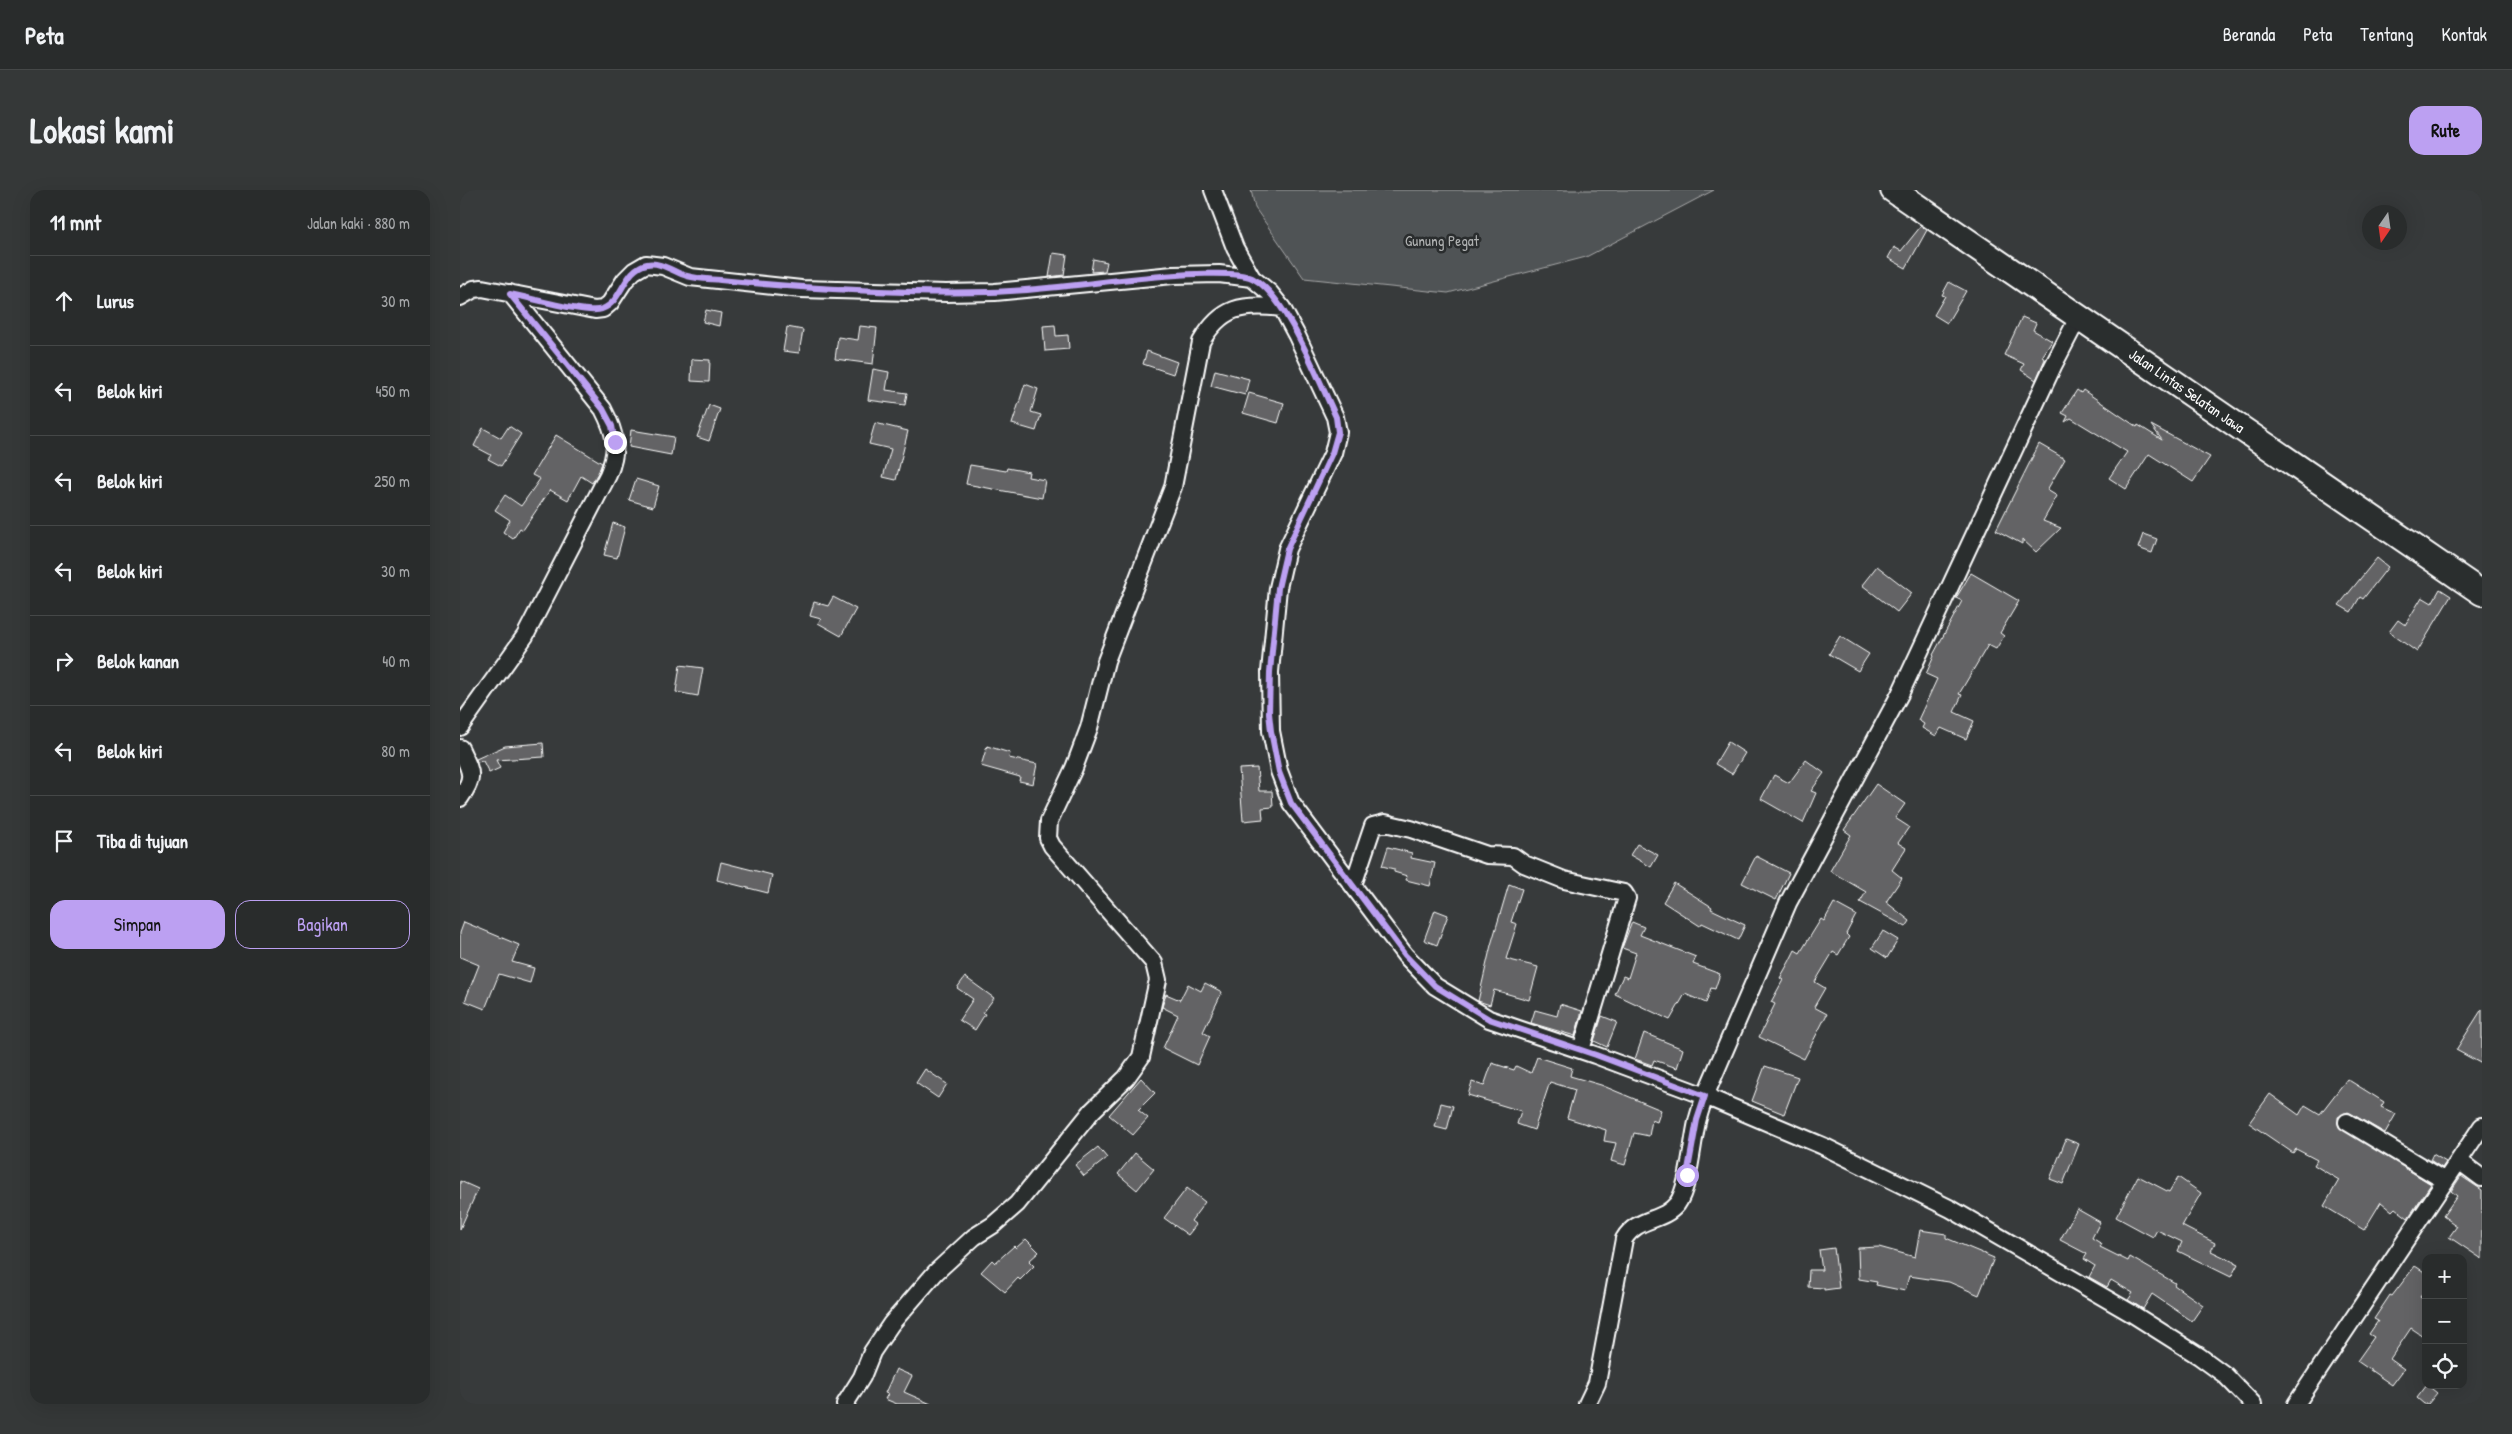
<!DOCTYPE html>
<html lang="id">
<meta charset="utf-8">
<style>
body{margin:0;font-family:"Patrick Hand",sans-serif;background:#353838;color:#f1f3f6}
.controls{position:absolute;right:15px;bottom:15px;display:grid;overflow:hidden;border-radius:10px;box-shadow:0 5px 20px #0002}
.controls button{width:45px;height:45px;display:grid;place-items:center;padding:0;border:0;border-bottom:1px solid #454848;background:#292c2c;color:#f1f3f6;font:25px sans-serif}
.compass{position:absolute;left:1902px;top:15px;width:45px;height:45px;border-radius:50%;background:#292c2c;box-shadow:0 5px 20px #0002;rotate:193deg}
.stop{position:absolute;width:15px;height:15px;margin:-11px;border:4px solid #bca0f2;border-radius:50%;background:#fff}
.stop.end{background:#bca0f2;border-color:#fff;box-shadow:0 1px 5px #0008}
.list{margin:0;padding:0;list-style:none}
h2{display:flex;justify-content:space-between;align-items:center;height:65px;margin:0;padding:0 20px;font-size:21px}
h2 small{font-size:16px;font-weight:400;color:#a5a7a9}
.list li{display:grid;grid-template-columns:32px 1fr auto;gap:15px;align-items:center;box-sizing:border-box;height:90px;padding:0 20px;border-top:1px solid #454848}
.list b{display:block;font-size:19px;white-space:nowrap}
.list em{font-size:16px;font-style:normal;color:#a5a7a9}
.actions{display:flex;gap:10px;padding:15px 20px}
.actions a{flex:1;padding:11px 0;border:1px solid #bca0f2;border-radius:15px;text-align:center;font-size:18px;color:#bca0f2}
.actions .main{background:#bca0f2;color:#111}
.icon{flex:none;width:28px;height:28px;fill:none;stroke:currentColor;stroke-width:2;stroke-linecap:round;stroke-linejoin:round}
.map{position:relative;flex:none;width:2022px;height:1214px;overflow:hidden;border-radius:15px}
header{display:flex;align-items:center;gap:30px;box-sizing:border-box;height:70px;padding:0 25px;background:#292c2c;border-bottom:1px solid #454848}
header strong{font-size:24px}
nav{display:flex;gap:28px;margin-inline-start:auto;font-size:18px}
.intro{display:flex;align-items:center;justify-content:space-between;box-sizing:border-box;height:120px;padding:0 30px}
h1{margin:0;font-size:35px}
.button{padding:12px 22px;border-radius:15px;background:#bca0f2;color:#111;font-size:18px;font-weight:700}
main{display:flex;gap:30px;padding:0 30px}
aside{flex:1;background:#292c2c;border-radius:15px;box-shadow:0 5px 20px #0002}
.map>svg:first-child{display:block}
.green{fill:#505354;stroke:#a8a9aa}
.building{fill:#636465;stroke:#fff}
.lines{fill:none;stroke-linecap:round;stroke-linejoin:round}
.minor-casing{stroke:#fff;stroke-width:20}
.highway-casing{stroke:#fff;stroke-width:28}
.minor{stroke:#2a2d2e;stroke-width:16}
.highway{stroke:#2a2d2e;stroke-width:24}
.route{stroke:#bca0f2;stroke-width:6}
.labels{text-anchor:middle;stroke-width:5;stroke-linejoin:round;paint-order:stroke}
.park-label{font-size:15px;fill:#b0b2b2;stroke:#2a2d2e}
.street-label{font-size:15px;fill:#fff;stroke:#2a2d2e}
</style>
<header>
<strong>Peta</strong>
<nav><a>Beranda</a><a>Peta</a><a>Tentang</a><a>Kontak</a></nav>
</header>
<div class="intro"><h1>Lokasi kami</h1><a class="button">Rute</a></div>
<main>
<aside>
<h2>11 mnt<small>Jalan kaki · 880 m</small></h2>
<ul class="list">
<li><svg class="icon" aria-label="ahead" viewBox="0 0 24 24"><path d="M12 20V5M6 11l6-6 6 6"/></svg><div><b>Lurus</b></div><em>30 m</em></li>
<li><svg class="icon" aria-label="left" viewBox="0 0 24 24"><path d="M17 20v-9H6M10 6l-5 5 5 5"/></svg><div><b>Belok kiri</b></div><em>450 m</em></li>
<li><svg class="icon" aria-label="left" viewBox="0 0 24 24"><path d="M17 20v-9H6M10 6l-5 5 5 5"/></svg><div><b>Belok kiri</b></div><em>250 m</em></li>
<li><svg class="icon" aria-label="left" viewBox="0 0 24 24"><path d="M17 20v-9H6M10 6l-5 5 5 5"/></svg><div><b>Belok kiri</b></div><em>30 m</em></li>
<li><svg class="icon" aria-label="right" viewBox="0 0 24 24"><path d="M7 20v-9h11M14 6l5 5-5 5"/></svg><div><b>Belok kanan</b></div><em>40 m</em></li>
<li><svg class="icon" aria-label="left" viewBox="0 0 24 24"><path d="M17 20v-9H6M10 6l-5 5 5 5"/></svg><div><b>Belok kiri</b></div><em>80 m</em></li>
<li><svg class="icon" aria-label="arrive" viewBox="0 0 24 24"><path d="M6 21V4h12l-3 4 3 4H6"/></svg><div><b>Tiba di tujuan</b></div></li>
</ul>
<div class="actions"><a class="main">Simpan</a><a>Bagikan</a></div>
</aside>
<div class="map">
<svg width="2022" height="1214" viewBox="0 0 2022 1214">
<rect width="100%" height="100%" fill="#373a3b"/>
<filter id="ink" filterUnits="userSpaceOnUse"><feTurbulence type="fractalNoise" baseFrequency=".02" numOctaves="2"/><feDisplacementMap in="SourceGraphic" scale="10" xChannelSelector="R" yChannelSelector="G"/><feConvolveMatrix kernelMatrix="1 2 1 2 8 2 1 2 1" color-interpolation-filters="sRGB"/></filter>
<g filter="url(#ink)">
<path class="green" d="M791,0h463l-128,67 -138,36 -144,-15 -49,-70z"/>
<path class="building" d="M1461,36l6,4 -21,38 -18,-10 6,-11 7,4z
M593,63l14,2 -3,20 -15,2z
M633,69l14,3 -2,9 -14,1z
M1489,92l17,9 -19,32 -13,-8 11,-19 -3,-1z
M246,120l15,3 -2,13 -16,-4z
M1562,127l14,6 -3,7 19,11 -10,16 3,2 -9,21 -15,-10 3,-6 -20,-9z
M595,135l1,11 12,-1 1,14 -24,2 -2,-25z
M400,136l17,2 -4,36 -38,-5 3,-22 20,3z
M327,137l16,3 -4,23 -16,-2z
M687,161l30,11 -4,12 -30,-10z
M232,169l18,1 -1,22 -18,-1z
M413,179l16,3 -3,18 21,3 -2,12 -37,-5z
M755,180l34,9 -4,16 -34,-9z
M565,194l13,5 -7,23 10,3 -5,16 -24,-7z
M1617,200l4,3 2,-3 54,37 1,-2 24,15 -11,-15 59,32 -17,25 -44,-28 -23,35 -17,-11 18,-26 -56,-34 -6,4 3,-6 -6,-3z
M789,203l35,10 -6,20 -35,-10z
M249,215l11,4 -11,32 -12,-4z
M415,233l33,8 -12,49 -13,-3 8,-28 -22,-5z
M49,236l12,8 -20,32 -13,-7 3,-4 -17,-9 9,-18 18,10z
M171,240l43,7 -3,18 -42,-8z
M96,245l46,28 -3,8 -7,12 -11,-7 -13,24 -18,-10 -27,40 -3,-2 -7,11 -10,-7 7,-12 -15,-10 10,-15 16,11 19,-27 -8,-4z
M1579,254l26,15 -18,31 10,6 -14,25 18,7 -25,24 -14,-13v5l-26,-14z
M510,275l36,6 1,-3 22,4 -1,5 17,3 -3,18 -76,-14z
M176,289l23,7 -6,21 -24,-7z
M153,333l12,4 -8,31 -13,-3z
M1683,344l14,5 -5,14 -14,-5z
M1917,368l11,9 -25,32 -3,-2 -9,15 -12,-7z
M1417,376l35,27 -15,19 -35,-27z
M1511,383l48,28 -19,32 4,3 -8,13 -8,-4 -29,49 3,1 -8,17 20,9 -8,18 -25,-11 -5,8 -14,-8 2,-4 -6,-4 19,-41 -11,-5 8,-18 -1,-1 29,-54 -6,-3z
M1980,399l11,7 -34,56 -28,-20 9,-12 7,5 17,-28 10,6z
M373,407l23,12 -15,27 -23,-13 3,-4 -11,-3 4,-14 14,4z
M1380,446l29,18 -11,17 -29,-17z
M220,475l23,3 -5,28 -22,-4z
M1268,552l17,11 -13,21 -17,-10z
M83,553l1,14 -48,3 4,8 -11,5 -6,-12 -6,1 -1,-3 29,-13z
M527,556l23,7 -1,5 28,6 -4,20 -14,-3 1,-4 -39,-11z
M1346,570l18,13 -13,18 5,2 -13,30 -42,-24 13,-24 15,8z
M797,578l2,23h13l1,16 -11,1 1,11 -20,2 -4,-52z
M1416,594l29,20 -10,14 14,9 -11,16 8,5 -14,22 10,8 -16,24 24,19 -4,6 -46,-25 6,-10 -36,-21 21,-36 -7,-5z
M1177,654l21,11 -7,12 -21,-12z
M928,657l24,6 -1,5 24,5 -5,23 -24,-6 1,-4 -13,-4v-3l-12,-3z
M1296,666l33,17 -13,27 -34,-17z
M261,672l51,13 -4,18 -51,-13z
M1214,693l38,24 -1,2 34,16 -7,15 -36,-17 -2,3 -37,-24z
M1049,694l13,5 -11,33 6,2 -11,35 32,8 -9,33 -35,-10 -4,15 -12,-4 13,-56z
M1374,713l22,12 -10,19 3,3 -11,18 -5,-3 -18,30 10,6 -11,19 13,7 -23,45 -45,-22 16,-33 -4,-2 12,-22 -3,-2 9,-16 6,-12 5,3 21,-34 3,2z
M975,720l13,5 -11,30 -13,-5z
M4,732l55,23 -7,17 22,6 -4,15 -31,-9 -14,35 -20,-8 14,-36 -19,-8v-24z
M1172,732l12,5 -4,8 56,22 -3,7 27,10 -5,15 -4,-1 -5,15 -21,-9 -15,26 -55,-26 8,-18 5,2 8,-25 -14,-5z
M1423,741l15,9 -11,18 -15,-10z
M505,787l29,21 -11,15 2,1 -10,16 -16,-10 14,-21 -16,-11z
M745,793l17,9 -19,40 7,4 -13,29 -34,-17 15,-33 -16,-8 4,-13 14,6 8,-16 13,7z
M1100,814l22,7 -7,25 -44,-13 4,-13 22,6z
M2022,819v55l-26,-14z
M1142,826l15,6 -10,25 -13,-6z
M1184,843l39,16 -6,19 -23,-8 -2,5 -17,-6z
M1077,867l35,11 -2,8 31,9 60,25 -4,12 -5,-2 -3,16 -15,-3 -9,32 -14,-4 5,-18 -12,-2 2,-11 -39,-12 8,-28 -25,-8 -16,48 -17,-6 4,-13 -53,-16 4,-13 12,4 8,-23 22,7 2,-4 15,7z
M1305,876l33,11 -14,37 -32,-13z
M465,879l22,15 -9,14 -22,-15z
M681,888l14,15 -17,17 10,8 -15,17 -24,-20z
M1887,889l37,23 -3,5 15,7 -11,19 -37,-21 -10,5 1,10 92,57 -23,34 -13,-10 -3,3 -11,-9 -17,28 -40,-24 15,-26 -25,-15 3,-5 -21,-11 -3,4 -44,-30 21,-29 29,21 6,-10 15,9z
M981,913l12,3 -6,24 -12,-3z
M1606,949l13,5 -16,40 -13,-5z
M638,957l9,11 -23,18 -9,-11z
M675,963l19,16 -17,21 -19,-16z
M1973,964l13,8 -4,6 -12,-8z
M1678,986l31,16 9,-15 23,16 -19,33 33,17 -4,8 27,13 -7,13 -53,-26 4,-9 -25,-12 -4,7 -37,-20z
M2001,986l21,14v69l-33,-22 8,-11 -14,-10 14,-20 -6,-5z
M0,991l18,8 -18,40z
M727,998l18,14 -14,19 5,4 -8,10 -24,-17z
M1617,1019l23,13 -8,16 10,6 -2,3 28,14 2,-4 45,26 -1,2 29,20 -11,16 -40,-27 -9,15 -15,-9 5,-7 -22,-13 -4,7 -18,-10 6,-11 -11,-7 3,-5 -27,-14z
M1460,1040l26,4v4l48,20 -15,37 -30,-13 -40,-6 -4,15 -29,-6 1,-3 -18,-3 -1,-31 21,-1 36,10z
M566,1049l13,13 -10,9 5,5 -14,14 -2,-2 -13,14 -24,-20 11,-12 3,3 19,-17 2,2z
M1374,1058l5,40 -15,2v-2l-16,-1 1,-17h13l-3,-20z
M1955,1076l11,7v16l-6,8 6,5v36l-15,-10 -21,31 14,10 -12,16 -35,-24 17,-24 -5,-3 9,-13 -4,-2 16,-24 2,1z
M436,1179l16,7 -8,16 27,12h-34l-12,-5 3,-5 -3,-1z
M1967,1195l10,8 -9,11h-4l-7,-6z"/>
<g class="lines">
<g class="minor-casing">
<path id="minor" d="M753,0l22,58 17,30
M0,107l14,-8 8,-1 113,22 8,-1 7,-6 15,-23 9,-9 12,-7 17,2 27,11 111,12 145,4 49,-1 178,-17 46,-1 33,4 18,15 12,15 15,28 38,81 3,15 -5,21 -46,96 -9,39 -8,84 1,59 8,40 12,32 114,152 30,31 54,33 106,36 110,41 118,50 128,63 180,104 68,43 26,19 28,29
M0,537l65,-91 83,-161c11,-27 8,-41 -5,-66l-93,-116
M0,558c11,24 16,28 0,50
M893,695l20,-59 12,-3 26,6 76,26 26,1 11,8 40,16 60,13 3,5 -46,152
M1887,932l98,59
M1999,971l23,17
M385,1214l17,-27 10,-25 19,-28 45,-52 38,-35 19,-12 24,-21 75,-93 34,-33 15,-21 17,-77 -4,-17 -102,-117 -4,-8 1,-17 25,-53 15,-40 17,-67 67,-174 28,-145c20,-35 41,-39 81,-34
M1127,1214l10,-21 27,-144c13,-22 39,-17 53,-35 12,-16 15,-61 20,-82 2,-9 5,-17 8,-26l83,-193 112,-209 153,-328 25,-48
M1836,1214l186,-278"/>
</g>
<g class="highway-casing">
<g id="highway">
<path id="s1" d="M1433,0l589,403"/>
</g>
</g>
<use href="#minor" class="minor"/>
<use href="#highway" class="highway"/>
</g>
</g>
<g class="lines" filter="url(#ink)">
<path class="route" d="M155,252l-3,-16 -9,-17 -93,-115c18,3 78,21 92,15 21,-7 21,-40 45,-45 14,-3 28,9 40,12 11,3 22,3 33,4 90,9 180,14 271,12 69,-2 137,-16 205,-18 15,0 43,-2 56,4 34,16 68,106 84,139l2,15 -6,21 -45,96 -9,39 -8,84 -1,41 2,18 8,41 12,31 114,152 30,31 54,33 107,36 109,41 -8,24 -10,55"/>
</g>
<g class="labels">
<g class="park-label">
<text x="982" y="56">Gunung Pegat</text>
</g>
<g class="street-label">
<text dy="5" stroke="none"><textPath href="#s1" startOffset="356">Jalan Lintas Selatan Jawa</textPath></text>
</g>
</g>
</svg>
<div class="controls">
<button>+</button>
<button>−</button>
<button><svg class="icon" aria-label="locate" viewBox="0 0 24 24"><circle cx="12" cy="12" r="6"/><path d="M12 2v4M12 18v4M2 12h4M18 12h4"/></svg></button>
</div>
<svg class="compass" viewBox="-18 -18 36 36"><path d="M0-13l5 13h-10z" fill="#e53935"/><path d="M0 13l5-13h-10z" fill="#a5a7a9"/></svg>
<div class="stop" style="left:1227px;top:985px"></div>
<div class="stop end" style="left:155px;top:252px"></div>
</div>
</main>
